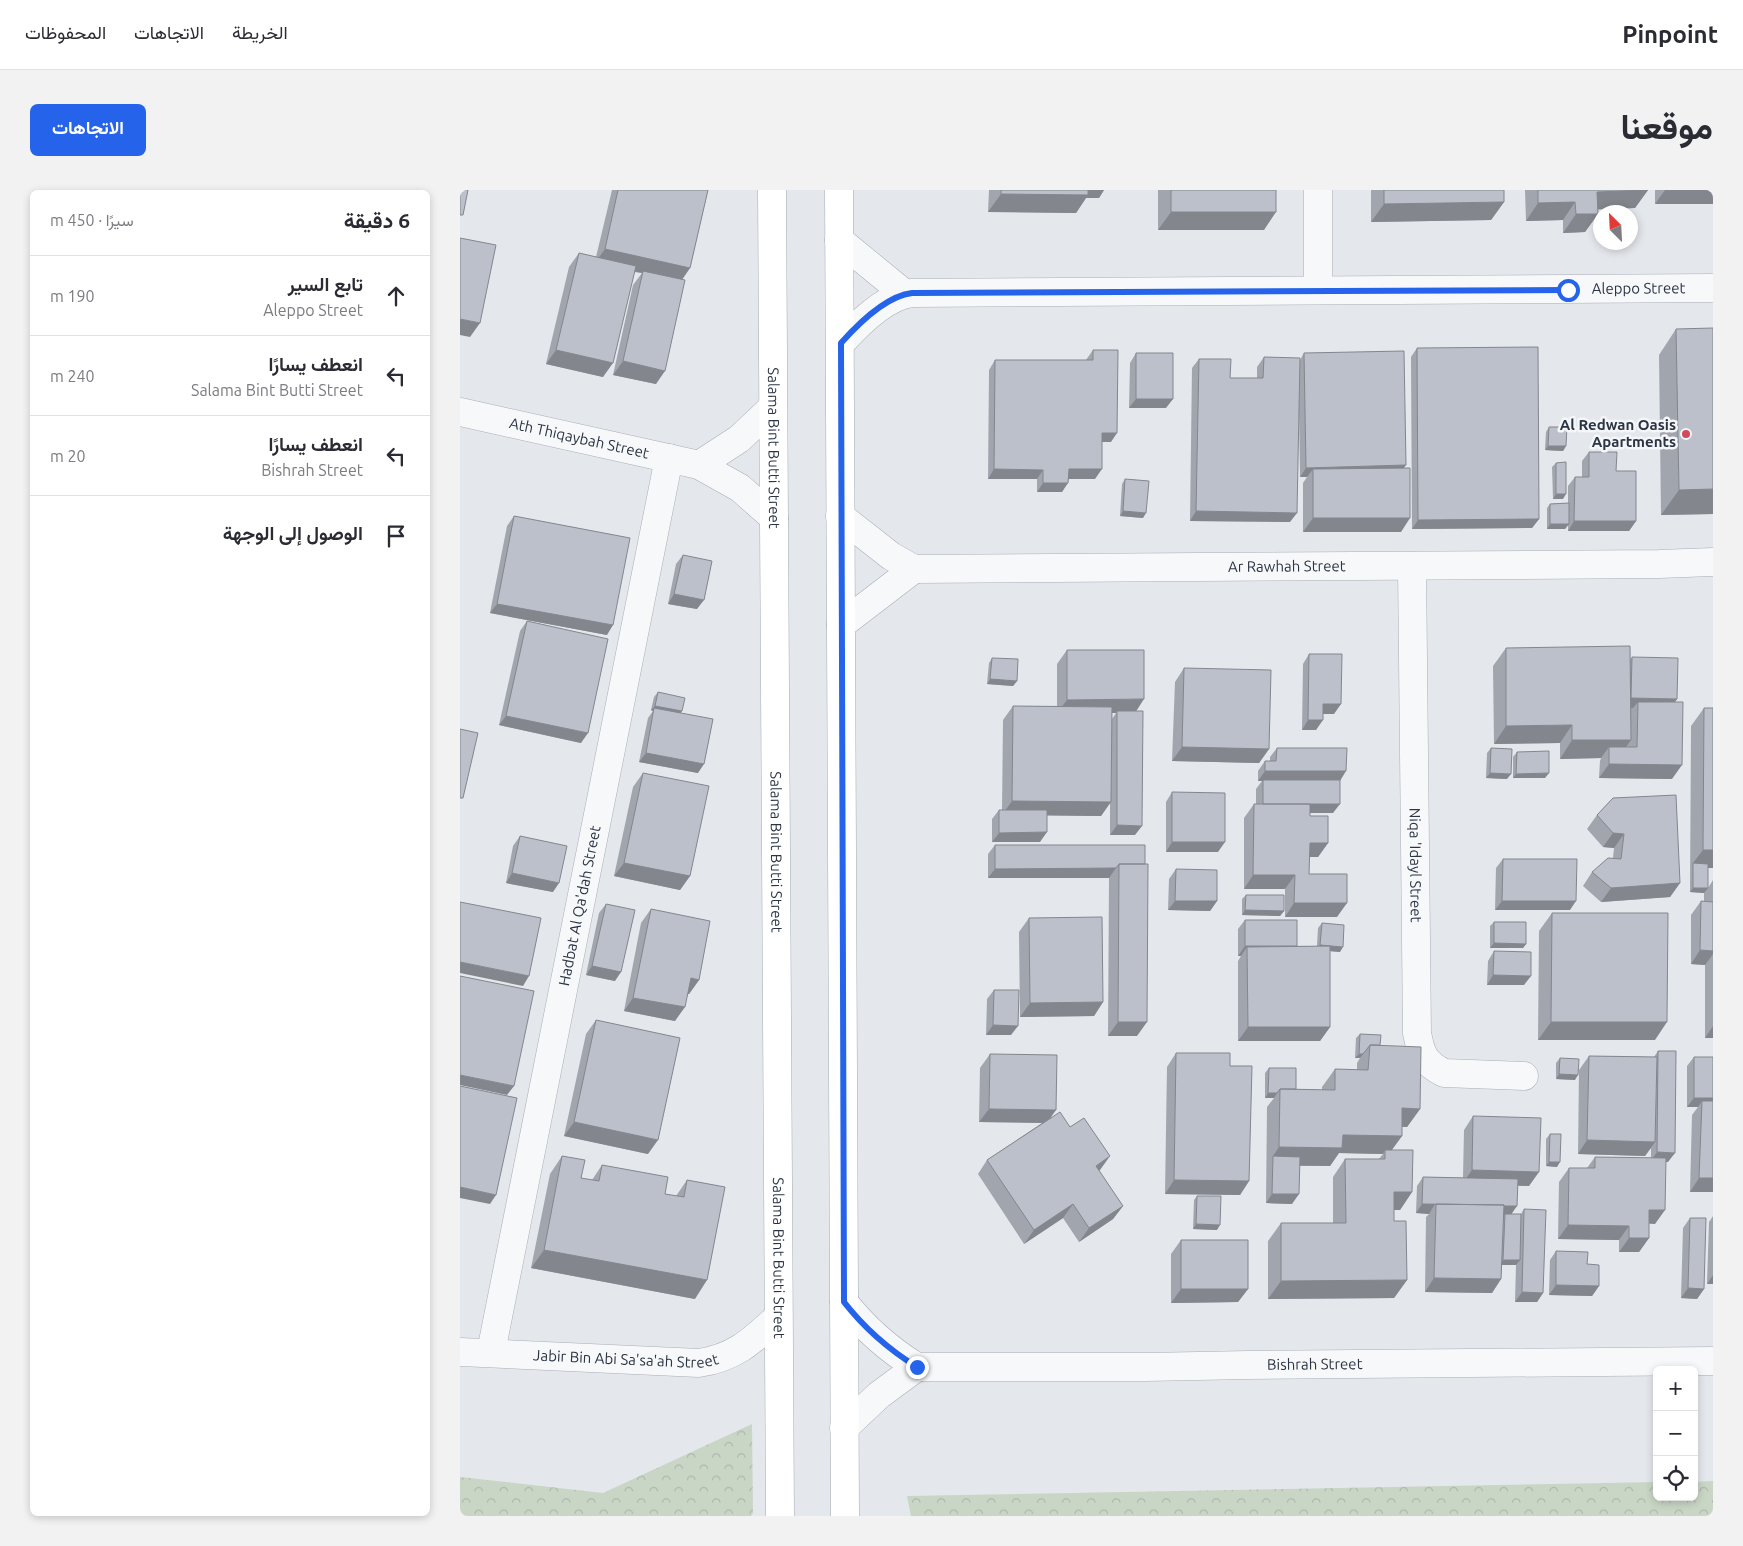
<!DOCTYPE html>
<html lang="ar">
<meta charset="utf-8">
<style>
body{margin:0;font-family:Ubuntu,Vazirmatn,sans-serif;background:#f2f2f3;color:#2b2b33;direction:rtl}
.controls{position:absolute;right:15px;bottom:15px;display:grid;overflow:hidden;border-radius:8px;box-shadow:0 2px 8px #0003}
.controls button{width:45px;height:45px;display:grid;place-items:center;padding:0;border:0;border-bottom:1px solid #e1e1e2;background:#fff;color:#2b2b33;font:25px sans-serif}
.compass{position:absolute;left:1133px;top:15px;width:45px;height:45px;border-radius:50%;background:#fff;box-shadow:0 2px 8px #0003;rotate:336deg}
.stop{position:absolute;width:15px;height:15px;margin:-11px;border:4px solid #2563eb;border-radius:50%;background:#fff}
.stop.end{background:#2563eb;border-color:#fff;box-shadow:0 1px 5px #0008}
.list{margin:0;padding:0;list-style:none}
h2{display:flex;justify-content:space-between;align-items:center;height:65px;margin:0;padding:0 20px;font-size:21px}
h2 small{font-size:16px;font-weight:400;color:#7c7c81}
.list li{display:grid;grid-template-columns:32px 1fr auto;gap:15px;align-items:center;box-sizing:border-box;height:80px;padding:0 20px;border-top:1px solid #e1e1e2}
.list b{display:block;font-size:19px;white-space:nowrap}
.list p{margin:0;font-size:16px;white-space:nowrap;color:#7c7c81}
.list em{font-size:16px;font-style:normal;color:#7c7c81}
.icon{flex:none;width:28px;height:28px;fill:none;stroke:currentColor;stroke-width:2;stroke-linecap:round;stroke-linejoin:round}
.map{position:relative;flex:none;width:1253px;height:1326px;overflow:hidden;direction:ltr;border-radius:8px}
header{display:flex;align-items:center;gap:30px;box-sizing:border-box;height:70px;padding:0 25px;background:#fff;border-bottom:1px solid #e1e1e2}
header strong{font-size:24px}
nav{display:flex;gap:28px;margin-inline-start:auto;font-size:18px}
.intro{display:flex;align-items:center;justify-content:space-between;box-sizing:border-box;height:120px;padding:0 30px}
h1{margin:0;font-size:35px}
.button{padding:12px 22px;border-radius:8px;background:#2563eb;color:#fff;font-size:18px;font-weight:700}
main{display:flex;gap:30px;padding:0 30px}
aside{flex:1;background:#fff;border-radius:8px;box-shadow:0 2px 8px #0003}
.map>svg:first-child{display:block}
.forest{fill:url(#forest-crowns)}
.lines{fill:none;stroke-linecap:round;stroke-linejoin:round}
.minor-casing{stroke:#a9aeb7;stroke-width:29}
.major-casing{stroke:#a3abb8;stroke-width:29}
.minor{stroke:#f7f8fa;stroke-width:28}
.major{stroke:#fff;stroke-width:28}
.wall{fill:#a1a5ae;fill-rule:evenodd}
.shaded-wall{fill:#83868d}
.building{fill:#bbc0ca;stroke:#83868d}
.route{stroke:#2563eb;stroke-width:6}
.poi-dot{fill:#d1495b;stroke:#f4f6f9;stroke-width:2}
.labels{text-anchor:middle;stroke-width:5;stroke-linejoin:round;paint-order:stroke}
.street-label{font-size:15px;fill:#2b3445;stroke:#f4f6f9}
.poi-label{font-size:15px;font-weight:bold;fill:#2b3445;stroke:#f4f6f9;text-anchor:end}
</style>
<header>
<strong>Pinpoint</strong>
<nav><a>الخريطة</a><a>الاتجاهات</a><a>المحفوظات</a></nav>
</header>
<div class="intro"><h1>موقعنا</h1><a class="button">الاتجاهات</a></div>
<main>
<div class="map">
<svg width="1253" height="1326" viewBox="0 0 1253 1326">
<defs>
<pattern id="forest-crowns" width="20" height="18" patternUnits="userSpaceOnUse" patternTransform="scale(1.25)"><rect width="20" height="18" fill="#c9d6c5"/><path d="M2 6a3 3 0 1 1 6 0M12 15a3 3 0 1 1 6 0" fill="none" stroke="#adb8ab"/></pattern>
</defs>
<rect width="100%" height="100%" fill="#e4e7ec"/>
<path class="forest" d="M292,1234l1,89 -2,3h-291v-39l143,16z
M1253,1291v35h-802l-4,-20 750,-14v15h37v-15z"/>
<g class="lines">
<g class="minor-casing">
<g id="minor">
<path d="M858,0v100"/>
<path d="M379,50l66,54"/>
<path id="s1" d="M381,153c17,-19 45,-47 71,-50l801,-5"/>
<path id="s2" d="M0,222l239,53 41,23 34,30"/>
<path d="M239,275l40,-26 34,-32"/>
<path id="s3" d="M380,326l51,40 23,13 745,-5 54,-2"/>
<path id="s4" d="M952,376l5,467c4,21 7,30 27,40l80,3"/>
<path d="M381,435l73,-56"/>
<path id="s5" d="M384,1112c21,27 44,47 73,65h229l102,-2 465,-4"/>
<path id="s6" d="M0,1162l239,11c36,-5 54,-23 79,-46"/>
<path id="s7" d="M31,1162l178,-894"/>
<path d="M384,1238l35,-33 38,-28"/>
</g>
</g>
<g class="major-casing">
<g id="major">
<path id="s8" d="M312,0l8,1326"/>
<path d="M379,0l6,1326"/>
</g>
</g>
<use href="#minor" class="minor"/>
<use href="#major" class="major"/>
</g>
<path class="wall" d="M152,0h96l-18,78 -8,12 -26,104 -43,-9 20,-90 9,-12 -8,-1 -31,105 -57,-13 23,-97 10,-14 17,4z
M529,0h115l-5,8h-13l-10,15 -88,-1z
M698,0h118l-12,40h-106z
M911,0h133v12l-13,18 -120,2z
M1065,0h123l-13,18 -37,1v5l-13,18 -22,1v-13l-37,1z
M1195,0h58l-58,14z
M1216,139l37,185 -52,1 -2,-160z
M957,158l122,171 -7,9 -120,1 -1,-172z
M633,160l18,92h-9l-7,37h-26l-7,13h-25v-13h-49l1,-109 6,-10h91z
M676,163l30,55h-37l1,-45z
M844,163l100,115 -3,64h-98v-49l4,-6h-7l-1,-65 -9,110 -100,-1 2,-153 7,-9 31,19h27v-11l7,-10 36,3z
M1089,237l17,19 -3,5 -18,-1 1,-18z
M1129,262l27,19 20,50 -7,10h-61v-6l-3,4h-18v-21l3,-4 18,-1v-17l7,-9h7v-16z
M1096,273l7,36h-10l-1,-32z
M665,289l18,39 -23,-2 2,-32z
M54,326l93,119 -117,-22 17,-87z
M223,365l14,54 -29,-5 8,-40z
M67,431l54,122 -82,-18 21,-94z
M1046,458l125,11 1,-2 45,42 -2,3 -3,77 -73,-1 1,-17 1,-3 -41,1v-16l-66,1 -1,-78z
M607,460l69,61 -1,124h-25v-33l-9,14 -54,-1 -7,27h-48v-23l7,-9h3l1,-90 10,-14h44v-42zM652,523h4l-4,6z
M849,464l25,60h-11l-7,16h-14l1,-66z
M532,468l25,23 -4,5 -26,-2 2,-21z
M724,478l85,81 -10,14 -87,-2 3,-79z
M198,502l22,21 18,60 -59,-11 9,-44 5,-7 -2,-1 3,-13z
M1244,518h9v160h-5v20l5,-8v158h-8v-73l-14,-1v-49l10,-14h3v-8l-14,-1 1,-166z
M817,558l63,33 -7,32h-23v3l18,27 -10,14h-9v17l28,43h-52v-28h-41v-71l10,-14h2v-15l6,-8h-4v-10l7,-10h5v-4z
M1031,558l16,31 -21,-1 1,-25z
M1057,562l28,26h-32v-21z
M183,583l47,103 -10,14 -66,-14 19,-89z
M712,602l46,60h-52v-50z
M1153,608l67,85 -10,14 -69,5 -18,-16 9,-14 21,-14 1,-10 -11,-1 -16,-18 10,-14z
M60,646l33,56 -47,-9 7,-37z
M535,655h150l-8,191h-29l1,-158h-121v-24z
M1043,669l67,51h-75l1,-42z
M716,679l41,32 -7,10 -42,-1 1,-31z
M786,705l38,16 -4,5 -38,-1v-16z
M146,714l9,77 -29,-6 13,-62z
M191,719l48,71 -10,14h-1l-13,27 -51,-10 17,-88z
M1092,723l103,127h-117l1,-109z
M569,728l74,84 -9,14 -74,1 -1,-85z
M785,730l52,26h20l1,-18 4,-5 18,29 -10,-1v76l-10,14h-82v-80l3,-5h-3v-27z
M1034,732l32,22 -3,4h-33v-22z
M1034,761l30,34h-37l1,-24z
M534,800l17,45h-25l1,-36z
M136,830l52,134 -84,-18 22,-102z
M900,844l20,11 40,64 -13,18h-5v9l-11,14 21,42 -12,18h-6v11l13,59 -13,18 -126,1v-58l13,-18h52v-46l12,-18h34l4,-5 -44,-1 -9,13h-31l-7,38 -26,-1 1,-96 7,-9h-9v-25l4,-5 27,21 26,1v-3l13,-18 22,1v-7l3,-5h-5l1,-20z
M1198,861l10,111h-2l-11,62 -6,-1v15l-10,14h-20v-12l-61,-1 1,-57 10,-14h18l8,-11 56,1v-10l-6,8 -67,-2 1,-84 10,-14 65,1z
M716,863l54,13 19,115 -9,14 -75,-1 2,-127z
M530,864l60,64 20,9 30,43 -1,1 24,35 -10,13 -34,23 -16,-24 -39,26 -46,-70 9,-14 55,-37 -63,-1 1,-54z
M1234,867h19v135h-23l2,-77 6,-8h-11v-41z
M1100,868l15,22 -19,-1v-16z
M1013,926l56,70 -12,-1 -5,29h9l3,-5 19,84 -6,9h-22l1,-37h-14l-1,14 -9,14 -67,-1 1,-75 3,-3 -13,-1 1,-27 6,-9 40,1 1,-48z
M1090,944l7,33 -11,-1v-27z
M102,966l19,22 11,2 10,-15 63,29 11,2 11,-16 8,119 -164,-31 19,-94z
M737,1006l20,34 -24,-1 1,-29z
M1253,1026v68h-6l2,-62z
M1230,1028l14,71 -7,10 -16,-1 2,-70z
M721,1050l67,49 -10,13 -67,1v-49z
M1096,1061l31,13 12,22 -7,10 -43,-1 1,-35z"/>
<path class="shaded-wall" d="M628,0h16l-5,8h-13l-10,15 -88,-1 13,-18z
M1188,0l-13,18 -50,2 12,-18z
M1205,0h48v14h-58z
M1044,12l-13,18 -120,2 13,-18z
M1115,12l-12,18 -37,1 12,-18z
M711,22h105l-12,18h-106z
M1116,24h22l-13,18 -22,1z
M145,59l85,19 -10,14 -37,-11 -1,2 -47,-10z
M0,129l20,4 -10,14 -10,-2z
M96,160l57,13 -10,14 -57,-13z
M163,171l42,10 -9,13 -43,-9z
M676,209h37l-7,9h-37z
M642,243h15l-6,9h-16z
M1088,256h18l-3,5 -18,-1z
M946,275l-7,10 -86,-6 -6,8h-7l6,-9z
M534,279l49,1 -6,9h-49z
M609,279h33l-7,10h-33z
M583,293h25l-6,9h-25z
M1253,299v25l-52,1 18,-25z
M1096,304h10l-3,5h-10z
M663,321l23,2 -3,5 -23,-2z
M736,321l101,2 -7,9 -100,-1z
M853,328h97l-9,14h-98z
M1079,329l-7,9 -120,1 6,-9z
M1114,331h62l-7,10h-61z
M1090,334h19l-4,5h-18z
M214,404l30,6 -7,9 -29,-5z
M37,414l116,21 -6,10 -117,-22z
M530,489l27,2 -4,5 -26,-2z
M1171,508l46,1 -7,9 -32,-6 -5,6 -8,-1z
M684,509l-9,14 -18,-2 -1,2h-59l10,-13z
M863,514h18l-7,10h-18z
M195,516l27,5 -3,5 -25,-8 -1,3 -2,-1z
M46,526l82,17 -7,10 -82,-18z
M848,530h15l-7,10h-14z
M1112,535l-12,18 -66,1 12,-18z
M1112,550h59l-13,18 -9,-11 -8,11 -41,1z
M722,557l87,2 -10,14 -87,-2z
M186,563l58,11 -6,9 -59,-11z
M1149,574l73,1 -10,14 -73,-1z
M805,581h81l-6,10h-82z
M1030,583l21,1 -4,5 -21,-1z
M1089,583l-4,5h-32l3,-4z
M552,611l99,1 -10,14 -99,-1z
M803,614h77l-7,9h-77z
M657,635l25,1 -7,9h-25z
M587,642l-7,10h-48l7,-9z
M1153,643l11,1 -10,14 -11,-1z
M712,652h53l-7,10h-52z
M850,653h18l-10,14h-18z
M1243,660h10v18h-20v-5z
M164,673l66,13 -10,14 -66,-14z
M656,678l-7,10h-121l7,-9z
M52,683l47,10 -6,9 -47,-9z
M793,685h42l-10,14h-41z
M1220,693l-10,14 -69,5 10,-14z
M1233,698h15l-4,5 -14,-1z
M715,711h42l-7,10 -42,-1z
M1042,711h74l-6,9h-75z
M834,713h53l-10,14h-52z
M785,720l39,1 -4,5 -38,-1z
M1034,753l32,1 -3,4h-33z
M860,755l23,2 -3,5 -23,-2z
M785,756l52,1h-50l-6,9h-3z
M1240,760l13,1v3l-8,11 -14,-1z
M0,772l69,14 -6,10 -63,-13z
M132,776l29,6 -6,9 -29,-6z
M1033,785l38,1 -7,9h-37z
M231,788l8,2 -10,14 -8,-2z
M173,808l52,9 -10,14 -51,-10z
M643,812l-9,14 -74,1 10,-14z
M658,832h29l-10,14h-29z
M1091,832h116l-12,18h-117z
M533,835l25,1 -7,9h-25z
M1253,836v12h-8z
M788,837h82l-10,14h-82z
M899,864h4l-3,4h-5z
M1099,884l19,1 -3,5 -19,-1z
M0,885l54,11 -7,9 -47,-10z
M808,903h9l-3,5h-9z
M1234,908h19v9l-11,-6 -4,6h-11z
M942,918l18,1 -13,18 -17,-1z
M529,919l67,1 -9,13 -68,-1z
M114,932l84,18 -10,14 -84,-18z
M883,945l59,1 -13,18 -4,-4 -2,4 -44,-1 -9,13 -57,-1v-9l6,-9z
M1127,950l68,2 -10,14 -67,-2z
M1197,962l18,1 -7,9h-18z
M650,966l-10,14 -14,9 10,-13z
M1089,972h11l-3,5 -11,-1z
M1012,980l67,2 -10,14 -67,-2z
M1239,988h14v14h-23z
M714,990l75,1 -9,14 -75,-1z
M0,997l36,8 -6,9 -30,-6z
M934,1002h18l-12,18h-19z
M812,1004h27l-7,10 -26,-1z
M613,1014l-10,14 -39,26 10,-14z
M962,1014h13l-6,10 -13,-1z
M976,1014l81,2 -7,10 -5,-2 -2,2z
M663,1016l-10,13 -34,23 10,-14z
M1189,1020h16l-10,14 -16,-1z
M736,1034l24,1 -3,5 -24,-1z
M1108,1035l61,1 -10,14 -61,-1z
M1169,1048h20l-10,14h-20z
M84,1060l163,30 -12,19 -164,-31z
M1043,1070h17l-4,5h-16z
M1253,1085v9h-6z
M974,1088l67,1 -9,14 -67,-1z
M947,1090l-13,18 -126,1 13,-18z
M1096,1095l43,1 -7,10 -43,-1z
M1228,1098l16,1 -7,10 -16,-1z
M721,1099h67l-10,13 -67,1z
M1062,1102l21,1 -6,9h-22z"/>
<path class="building" d="M0,0h8l-5,25h-3z
M158,0h90l-18,78 -85,-19z
M541,0h87v5l-87,-1z
M711,0h105v22h-105z
M924,0h120v12l-120,2z
M1078,0h110l-51,2 1,22h-22l-1,-12 -37,1z
M0,48l36,7 -16,78 -20,-4z
M119,63l57,13 -23,97 -57,-13z
M183,81l42,9 -20,91 -42,-10z
M1253,138v161l-34,1 -3,-161z
M1078,157l1,172 -121,1 -1,-172z
M633,160h25l-1,83h-15v36h-33l-1,14h-25v-13l-49,-1 1,-109h98z
M944,161l2,114 -100,3 -2,-115z
M676,163h37v46h-37z
M804,167l36,1 -3,155 -101,-2 3,-152h32l-1,19h33z
M1089,237h18l-1,19h-18z
M1129,262h28l-1,19h20v50h-62l1,-44h14z
M1106,272v32h-10v-31z
M950,278v50h-97v-49z
M665,289l24,2 -3,32 -23,-2z
M1109,313v21h-19v-20z
M54,326l116,22 -17,87 -116,-21z
M223,365l29,6 -8,39 -30,-6z
M67,431l81,18 -20,94 -82,-17z
M1170,456l1,94h-59v-15l-66,1v-78z
M607,460h77v49l-77,1z
M849,464h33l-1,50h-18v16h-15z
M1172,467l46,1 -1,41 -46,-1z
M532,468l26,1 -1,22 -27,-2z
M724,478l87,2 -2,79 -87,-2z
M198,502l27,6 -3,13 -27,-5z
M1178,512h45l-1,63 -73,-1v-17h28z
M553,516l99,1 -1,95 -99,-1z
M194,518l59,11 -9,45 -58,-11z
M1244,518h9v142h-10z
M657,521h26l-1,115 -25,-1z
M0,539l18,4 -15,65h-3z
M817,558h70l-1,23h-81v-10h11z
M1031,558l21,1 -1,25 -21,-1z
M1089,561v22l-33,1 1,-22z
M183,583l66,13 -19,90 -66,-13z
M803,590h77v24h-77z
M712,602l53,1v49h-53z
M1216,605l4,88 -69,5 -19,-16 16,-14 13,1 3,-25 -11,-1 -16,-18 16,-17z
M794,614h56v12h18v27h-18l-1,31h38v29h-53l1,-28h-42z
M539,620h48v22l-48,1z
M60,646l47,10 -8,37 -47,-10z
M535,655h150v19h-26l-3,4 -121,1z
M1043,669h74l-1,42h-74z
M1233,673l15,1v24h-15z
M659,674h29l-1,158h-29z
M716,679l41,1v31h-42z
M786,705h38v16l-39,-1z
M1241,711l12,1v49l-13,-1z
M0,712l81,16 -12,58 -69,-14z
M146,714l29,6 -14,62 -29,-6z
M191,719l59,12 -11,59 -8,-2 -6,29 -52,-9z
M1092,723h116l-1,109h-116z
M642,727l1,85 -73,1 -1,-85z
M785,730h52v26h-52z
M1034,732h32v22l-32,-1z
M862,733l22,2 -1,22 -23,-2z
M870,756v81h-82l-1,-80z
M1034,761l37,1v24l-38,-1z
M0,786l74,15 -20,95 -54,-11z
M534,800h25l-1,36 -25,-1z
M136,830l84,18 -22,102 -84,-18z
M900,844l21,1 -1,10h-10l-7,9h-4z
M910,855l51,2 -1,62 -18,-1v28l-59,-1 -1,13 -63,-1 1,-58 55,1v-21l33,1z
M1198,861h18l-1,102 -18,-1z
M716,863h54v13h22l-3,115 -75,-1z
M530,864l67,1 -1,55 -67,-1z
M1129,866l68,1 -2,85 -68,-2z
M1234,867h19v41h-19z
M1100,868l19,1 -1,16 -19,-1z
M809,878h27v21h-16l-3,4h-9z
M0,896l57,12 -21,97 -36,-8z
M1242,911h11v77h-14z
M600,922l10,15 14,-9 26,38 -14,10 27,40 -34,22 -16,-24 -39,26 -47,-70z
M1013,926l68,2 -2,54 -67,-2z
M1090,944h11l-1,28h-11z
M925,960h28l-1,42h-18v29h12l1,59 -126,1v-58h65l-1,-64h40z
M102,966l23,4 -4,18 18,3 3,-16 66,12 -3,17 19,3 3,-17 38,7 -18,93 -163,-30z
M813,966l27,1 -1,37h-27z
M1135,967l71,1 -1,52h-16v28h-20v-12l-61,-1 1,-57h26z
M963,987l95,2 -1,27h-13v-1l-82,-1z
M737,1006h24l-1,29 -24,-1z
M976,1014l68,1 -3,74 -67,-1z
M1064,1019l22,1 -3,83 -21,-1z
M1045,1024h16l-1,46h-17z
M1230,1028h16l-2,71 -16,-1z
M721,1050h67v49h-67z
M1096,1061l32,1 -1,12 12,1v21l-43,-1z"/>
<g class="lines">
<path class="route" d="M457,1177c-29,-18 -52,-38 -73,-65l-3,-959c17,-19 45,-47 71,-50l656,-3"/>
</g>
<circle class="poi-dot" cx="1226" cy="244" r="5"/>
<g class="labels">
<g class="street-label">
<text dy="5" stroke="none"><textPath href="#s1" startOffset="815">Aleppo Street</textPath></text>
<text dy="5" stroke="none"><textPath href="#s2" startOffset="122">Ath Thiqaybah Street</textPath></text>
<text dy="5" stroke="none"><textPath href="#s8" startOffset="258">Salama Bint Butti Street</textPath></text>
<text dy="5" stroke="none"><textPath href="#s3" startOffset="464">Ar Rawhah Street</textPath></text>
<text dy="5" stroke="none"><textPath href="#s8" startOffset="662">Salama Bint Butti Street</textPath></text>
<text dy="5" stroke="none"><textPath href="#s4" startOffset="299">Niqa 'Idayl Street</textPath></text>
<text dy="5" stroke="none"><textPath href="#s7" startOffset="455">Hadbat Al Qa'dah Street</textPath></text>
<text dy="5" stroke="none"><textPath href="#s8" startOffset="1068">Salama Bint Butti Street</textPath></text>
<text dy="5" stroke="none"><textPath href="#s6" startOffset="166">Jabir Bin Abi Sa'sa'ah Street</textPath></text>
<text dy="5" stroke="none"><textPath href="#s5" startOffset="496">Bishrah Street</textPath></text>
</g>
<g class="poi-label">
<text x="1216" y="240">Al Redwan Oasis<tspan x="1216" dy="17">Apartments</tspan></text>
</g>
</g>
</svg>
<div class="controls">
<button>+</button>
<button>−</button>
<button><svg class="icon" aria-label="locate" viewBox="0 0 24 24"><circle cx="12" cy="12" r="6"/><path d="M12 2v4M12 18v4M2 12h4M18 12h4"/></svg></button>
</div>
<svg class="compass" viewBox="-18 -18 36 36"><path d="M0-13l5 13h-10z" fill="#e53935"/><path d="M0 13l5-13h-10z" fill="#7c7c81"/></svg>
<div class="stop" style="left:1108px;top:100px"></div>
<div class="stop end" style="left:457px;top:1177px"></div>
</div>
<aside>
<h2>6 دقيقة<small>سيرًا · 450 m</small></h2>
<ul class="list">
<li><svg class="icon" aria-label="ahead" viewBox="0 0 24 24"><path d="M12 20V5M6 11l6-6 6 6"/></svg><div><b>تابع السير</b><p>Aleppo Street</p></div><em>190 m</em></li>
<li><svg class="icon" aria-label="left" viewBox="0 0 24 24"><path d="M17 20v-9H6M10 6l-5 5 5 5"/></svg><div><b>انعطف يسارًا</b><p>Salama Bint Butti Street</p></div><em>240 m</em></li>
<li><svg class="icon" aria-label="left" viewBox="0 0 24 24"><path d="M17 20v-9H6M10 6l-5 5 5 5"/></svg><div><b>انعطف يسارًا</b><p>Bishrah Street</p></div><em>20 m</em></li>
<li><svg class="icon" aria-label="arrive" viewBox="0 0 24 24"><path d="M6 21V4h12l-3 4 3 4H6"/></svg><div><b>الوصول إلى الوجهة</b></div></li>
</ul>
</aside>
</main>
